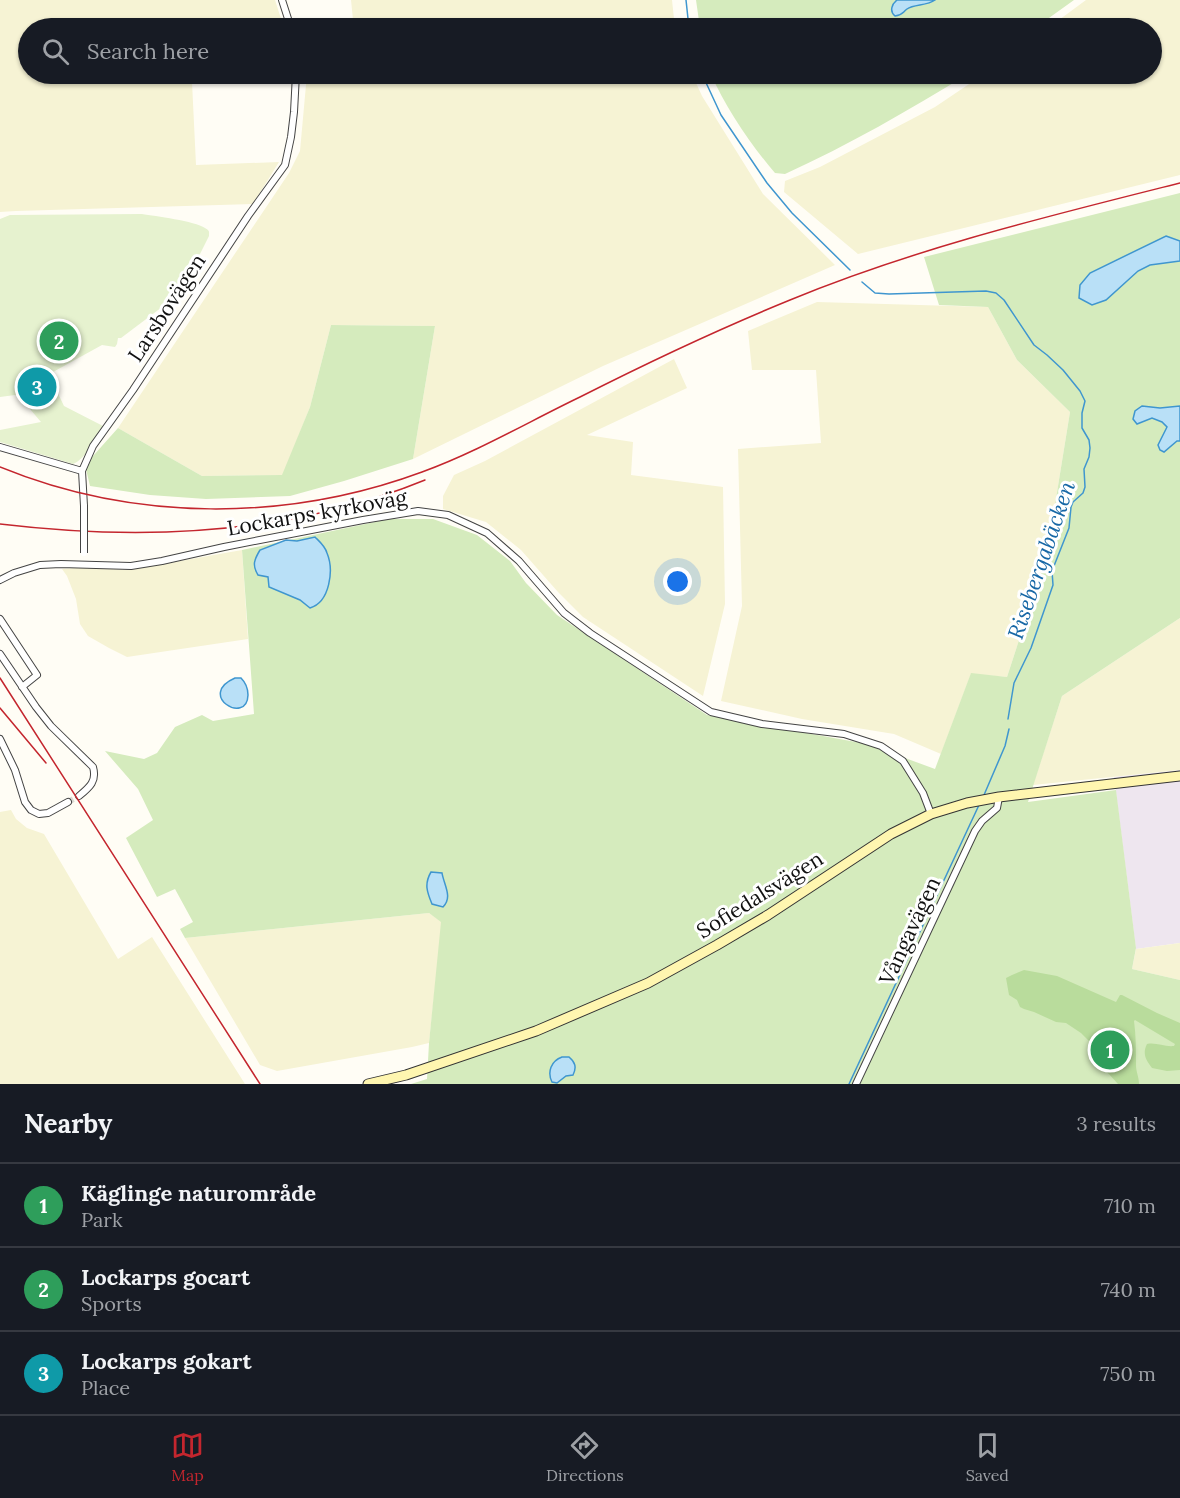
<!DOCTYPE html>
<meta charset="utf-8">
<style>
body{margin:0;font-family:Lora,serif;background:#242831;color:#f1f3f6}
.you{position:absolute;left:678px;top:582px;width:21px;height:21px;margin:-15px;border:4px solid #fff;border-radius:50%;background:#1a73e8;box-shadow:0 0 0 9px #1a73e833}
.badge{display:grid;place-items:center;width:39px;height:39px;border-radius:50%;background:#c4262e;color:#fff;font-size:20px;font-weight:700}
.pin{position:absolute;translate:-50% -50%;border:3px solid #fff;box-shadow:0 2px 6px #0006}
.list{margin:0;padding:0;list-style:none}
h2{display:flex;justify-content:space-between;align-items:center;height:78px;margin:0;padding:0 24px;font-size:26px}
h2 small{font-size:20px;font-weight:400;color:#9ea1a6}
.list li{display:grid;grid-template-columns:39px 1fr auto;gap:18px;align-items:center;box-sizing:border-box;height:84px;padding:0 24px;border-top:2px solid #363941}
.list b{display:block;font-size:22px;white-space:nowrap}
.list p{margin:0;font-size:20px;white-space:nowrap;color:#9ea1a6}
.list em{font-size:20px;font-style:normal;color:#9ea1a6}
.icon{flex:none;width:33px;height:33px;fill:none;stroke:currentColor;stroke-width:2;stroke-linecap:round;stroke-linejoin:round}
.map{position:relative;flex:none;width:1180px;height:1084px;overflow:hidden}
.search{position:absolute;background:#171b24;box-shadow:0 2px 4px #0004;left:18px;right:18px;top:18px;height:66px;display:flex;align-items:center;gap:15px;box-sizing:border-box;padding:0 21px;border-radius:33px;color:#9ea1a6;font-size:22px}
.sheet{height:330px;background:#171b24}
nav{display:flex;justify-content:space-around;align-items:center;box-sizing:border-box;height:84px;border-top:2px solid #363941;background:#171b24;font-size:16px;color:#9ea1a6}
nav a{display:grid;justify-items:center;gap:3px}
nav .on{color:#c4262e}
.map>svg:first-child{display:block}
.industrial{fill:#eee6ef}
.farmland{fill:#f6f3d4}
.green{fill:#d5ebbd}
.forest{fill:#b9dc9c}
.pitch{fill:#e6f2cf}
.water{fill:#b9e0f7;stroke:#3f96cf;stroke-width:1.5}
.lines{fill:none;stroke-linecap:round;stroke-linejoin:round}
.stream{stroke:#3f96cf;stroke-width:1.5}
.street-tunnel{stroke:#dbdad3;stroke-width:6;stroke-dasharray:6 3;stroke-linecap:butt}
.street-casing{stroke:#444;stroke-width:8}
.secondary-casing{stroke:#333;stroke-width:11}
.street{stroke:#fff;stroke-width:6}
.secondary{stroke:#fff6b0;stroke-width:9}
.rail{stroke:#c4262e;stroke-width:1.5}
.street-bridge-casing{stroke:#444;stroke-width:8;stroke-linecap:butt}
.street-bridge{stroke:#fff;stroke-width:6}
.labels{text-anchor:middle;stroke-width:6;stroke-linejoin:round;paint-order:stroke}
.street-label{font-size:21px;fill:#111;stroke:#fff}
.water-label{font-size:22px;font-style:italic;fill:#1768a6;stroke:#fff}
</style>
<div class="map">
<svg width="1180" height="1084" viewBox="0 0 1180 1084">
<rect width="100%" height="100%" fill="#fffdf5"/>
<path class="industrial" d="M1180,770v173l-44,6 -22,-172z"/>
<path class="farmland" d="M0,0h275l9,28h-256v46h263l1,7 -100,1 4,83 83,-3 -26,42 -237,7 -16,1z
M351,0h321l3,28h-371l49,-8z
M1086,0h94v175l-322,79 -74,-62 1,-11 35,-14 115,-60 49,-33h168v-46h-104z
M307,74h385l10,22 61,98 72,71 -232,101 -190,93 22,-133 -104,-1 -21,82 -27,68 -81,1 -84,-48 171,-255 11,-22z
M817,302l171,5 29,53 53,52 -23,142 -40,123 -36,-3 -30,80 -47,-20 -92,-15 -81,-18 21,-95 -4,-157 83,-6 -5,-73h-64l-4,-39z
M674,359l13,29 -100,47 46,7 -2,33 92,12 2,117 -22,92 -120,-79 -25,-25 -37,-42 -35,-28 -43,-13v-13l11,-21 31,-14z
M242,550l6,89 -121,18 -18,-9 -21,-12 -8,-12 -4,-25 -9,-23 -5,-7 24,-2 43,3z
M1180,618v152l-147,15 29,-89z
M11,810l5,9 11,9 17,6 74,125 34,-22 93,147h-245v-272z
M429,913l13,9 -13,121 -17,4 -135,24 -17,-6 -75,-127z
M1180,943v37l-48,-11 4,-20z"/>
<path class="green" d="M696,0h378l-39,28h-335z
M711,74h257c-59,36 -119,71 -183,100l-10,-1c-24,-28 -50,-66 -64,-99z
M1180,193v425l-118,78 -34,106 88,-12 20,158 -4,21 48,11v104h-769l16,-5 2,-36 12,-121 -12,-9 -244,25 -5,-9 13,-7 -18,-33 -18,8 -31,-59 27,-18 -15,-31 -33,-38 39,8 13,-6 18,-26 27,-12 11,6 41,-7 -12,-164 147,-31h44l44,16 33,26 16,22 31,32 150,100 160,29 68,25 36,-96 36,4 40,-123 23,-142 -53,-52 -29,-53 -49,-2 -15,-48z
M331,325l104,1 -22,133 -69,22 -54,15 -84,3 -56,-4 -60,-9 -5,-21 33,-37 84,48 80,-1 28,-68z"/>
<path class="forest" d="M1024,970l33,6 59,26 4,-7h2l35,18 23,10v47l-13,1 -15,-3c-6,-8 -10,-14 -5,-24 9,-2 17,3 27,2l1,-2 -40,-24 -1,1c2,15 2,29 2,44 0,7 3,12 3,19h-21l-21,-23 -7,-19 -9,-9 -15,-10 -10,-1 -22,-10 -10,-3 -4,-2 -3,-7 -8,-5 -3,-17 6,-3z"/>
<path class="pitch" d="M142,214c13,2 53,7 63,14 5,3 4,3 4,8l-16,32 -19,30 -53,40h-3l-1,6 -2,3 -13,-2 -49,27 -2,7 13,27 39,20c-8,12 -16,32 -30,38l-73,-22v-12l41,-8 -22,-26 -4,-1 -15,2v-178l10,-4z"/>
<path class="water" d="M897,0h38c-8,6 -21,4 -28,9 -5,4 -4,6 -12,7 -6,-5 -3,-12 2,-16z
M1166,236l14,5v20l-30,4 -12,6 -32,29 -14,5 -13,-7 1,-13 10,-12z
M1142,406l18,2 20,-2v35h-3l-13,11 -4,-2 -2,-5 9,-18 -5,-5 -10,-4 -15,6 -4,-5 2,-8z
M315,537c5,5 10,9 12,16 7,17 3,49 -17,55l-10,-8 -31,-13 -1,-10 -10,-2c-6,-10 -4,-15 2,-25l26,-10 11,1z
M235,678h6c4,4 7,10 7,17 -1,31 -52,0 -13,-17z
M431,872l11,1c2,12 11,24 1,34l-11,-3c-5,-12 -8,-20 -1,-32z
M562,1057h7c6,5 8,10 4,18l-7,1 -9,7 -5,-1c-5,-10 -1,-21 10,-25z"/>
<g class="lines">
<path class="stream" d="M686,0l3,28
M702,74l19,41 46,68 25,30 58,57
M862,282l13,11 14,1 97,-3 10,2 8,7 30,45 13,10 16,15 17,21 5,10 -3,12v15l7,12 1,8 -1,9 -5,12 1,18 -2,6 -10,9 -2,5 -2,21 -17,43 1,14 -22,63 -17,35 -6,36
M984,795l21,-49 4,-17
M849,1084l130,-279"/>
<path class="street-tunnel" d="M68,802l11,-6"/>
<g class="street-casing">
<path id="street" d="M282,0l9,28
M0,447l82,24
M84,506l-2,-35 11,-25 40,-56 115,-174 37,-51 6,-28 3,-25 2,-38
M0,580l14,-7 26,-8 21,-1 70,2 31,-5 62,-14 139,-27 55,-9 30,4 39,18 32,28 45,52 26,20 121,79 51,12 82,10 37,12 22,15 20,32 8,21
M0,619l37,56 -15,12
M0,654l36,53 15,19 42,41c4,14 -3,20 -14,29
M0,739l15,31 10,32 6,8 8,4 9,-1 20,-11
M856,1084l119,-253 7,-10 15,-13 2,-11"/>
</g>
<g class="secondary-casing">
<path id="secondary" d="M368,1084l38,-9 130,-44 112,-48 69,-38 51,-30 123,-81 40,-20 36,-11 32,-6 181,-21"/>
</g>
<use href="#street" class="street"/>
<use href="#secondary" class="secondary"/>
<path class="rail" d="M0,467c134,55 287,55 422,5 55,-20 106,-50 158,-75 69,-35 139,-68 210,-97 126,-52 259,-84 390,-117
M0,524c142,17 291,11 425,-44
M0,678l260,406
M0,708l46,55"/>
<g class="street-bridge-casing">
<path id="street-bridge" d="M84,553v-47"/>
</g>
<use href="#street-bridge" class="street-bridge"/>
</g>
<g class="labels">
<g class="street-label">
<text transform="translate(167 308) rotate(-57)" y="7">Larsbovägen</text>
<text transform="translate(317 513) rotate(-10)" y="7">Lockarps kyrkoväg</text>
<text transform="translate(760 895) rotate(-32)" y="7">Sofiedalsvägen</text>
<text transform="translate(910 931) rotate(-65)" y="7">Vångavägen</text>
</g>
<g class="water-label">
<text transform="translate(1041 560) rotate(-71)" y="8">Risebergabäcken</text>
</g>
</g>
</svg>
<div class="you"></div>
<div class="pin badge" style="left:1110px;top:1050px;background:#2e9e5b">1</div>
<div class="pin badge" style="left:59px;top:341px;background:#2e9e5b">2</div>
<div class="pin badge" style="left:37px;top:387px;background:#0f9aa8">3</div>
<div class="search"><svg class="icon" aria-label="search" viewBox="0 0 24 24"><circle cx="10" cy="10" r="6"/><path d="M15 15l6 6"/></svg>Search here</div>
</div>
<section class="sheet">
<h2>Nearby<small>3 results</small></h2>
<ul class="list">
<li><span class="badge" style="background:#2e9e5b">1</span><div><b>Käglinge naturområde</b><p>Park</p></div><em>710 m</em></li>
<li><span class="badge" style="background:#2e9e5b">2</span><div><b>Lockarps gocart</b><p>Sports</p></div><em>740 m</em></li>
<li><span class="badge" style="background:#0f9aa8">3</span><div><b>Lockarps gokart</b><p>Place</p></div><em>750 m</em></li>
</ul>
</section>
<nav>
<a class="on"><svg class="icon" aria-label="map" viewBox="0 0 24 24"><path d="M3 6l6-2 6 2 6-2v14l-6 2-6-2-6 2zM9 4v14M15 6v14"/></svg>Map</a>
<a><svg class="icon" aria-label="directions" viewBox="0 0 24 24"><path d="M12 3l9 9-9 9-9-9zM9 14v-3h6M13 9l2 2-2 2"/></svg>Directions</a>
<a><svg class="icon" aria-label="saved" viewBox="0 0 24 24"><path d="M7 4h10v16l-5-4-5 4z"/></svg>Saved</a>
</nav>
